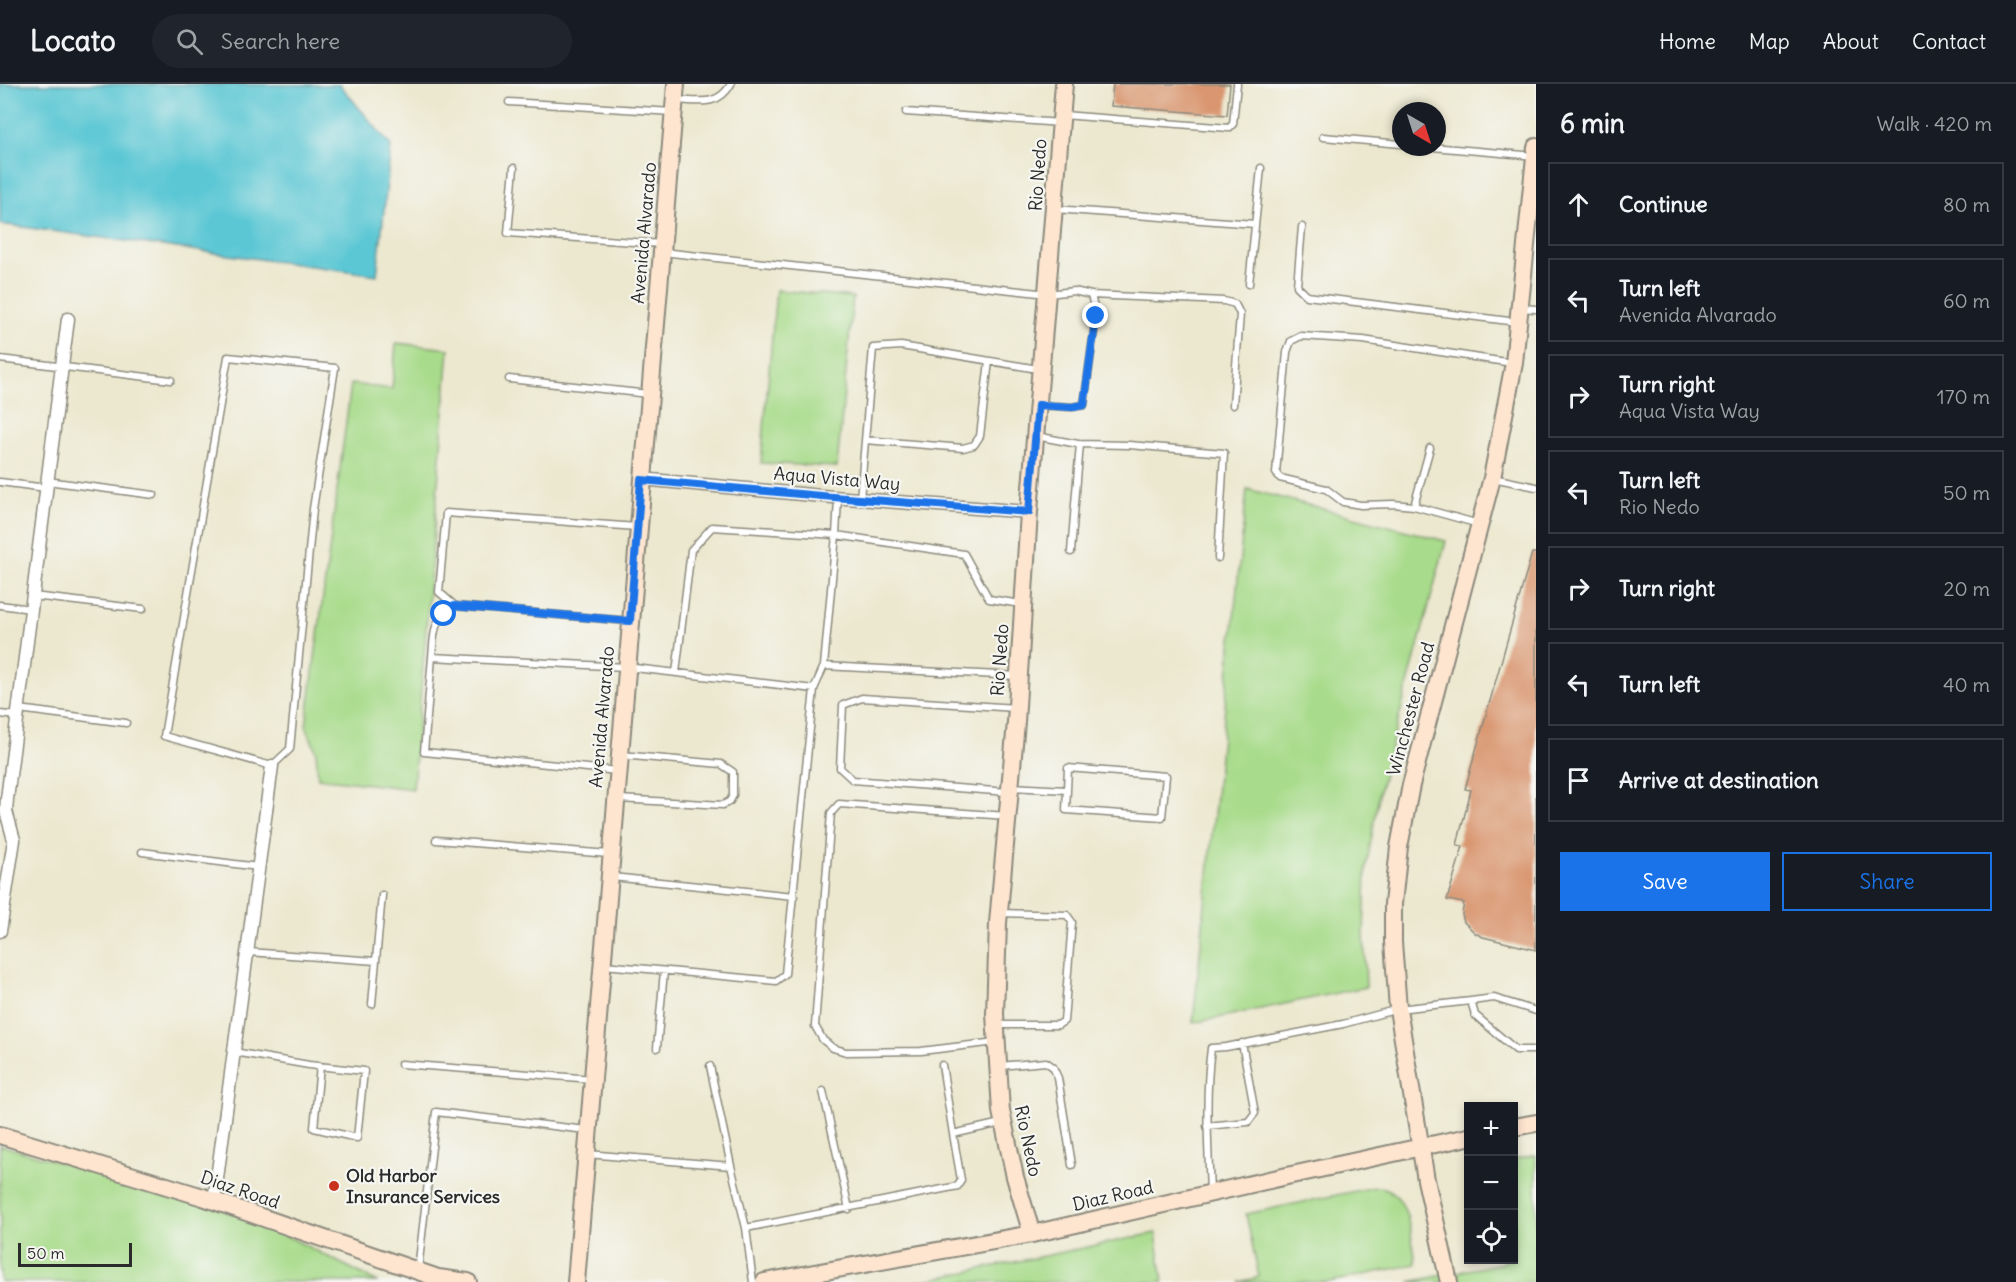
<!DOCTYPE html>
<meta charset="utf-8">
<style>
body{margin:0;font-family:Delius,sans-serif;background:#20242c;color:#f1f3f6}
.controls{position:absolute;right:18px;bottom:18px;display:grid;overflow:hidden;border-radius:0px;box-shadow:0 3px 9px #0003}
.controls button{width:54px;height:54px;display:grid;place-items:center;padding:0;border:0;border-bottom:2px solid #363941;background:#171b24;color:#f1f3f6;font:30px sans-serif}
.compass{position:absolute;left:1392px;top:18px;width:54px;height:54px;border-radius:50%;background:#171b24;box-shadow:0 3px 9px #0003;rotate:141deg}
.scale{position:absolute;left:18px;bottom:15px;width:114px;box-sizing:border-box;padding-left:6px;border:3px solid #2b2b2b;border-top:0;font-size:16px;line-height:21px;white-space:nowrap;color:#2b2b2b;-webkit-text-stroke:4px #f6f6f2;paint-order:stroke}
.stop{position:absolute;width:18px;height:18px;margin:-14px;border:4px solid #1a73e8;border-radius:50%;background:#fff}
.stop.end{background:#1a73e8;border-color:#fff;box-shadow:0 2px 6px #0008}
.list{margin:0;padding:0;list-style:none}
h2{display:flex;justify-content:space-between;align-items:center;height:78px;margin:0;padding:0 24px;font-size:26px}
h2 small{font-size:20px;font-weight:400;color:#9ea1a6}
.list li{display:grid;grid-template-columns:39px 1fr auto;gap:18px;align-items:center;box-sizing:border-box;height:84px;margin:0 12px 12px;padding:0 12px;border:2px solid #363941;border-radius:0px}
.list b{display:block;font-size:22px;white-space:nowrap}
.list p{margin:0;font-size:20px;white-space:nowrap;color:#9ea1a6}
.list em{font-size:20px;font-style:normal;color:#9ea1a6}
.actions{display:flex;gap:12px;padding:18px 24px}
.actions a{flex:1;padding:14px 0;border:2px solid #1a73e8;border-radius:0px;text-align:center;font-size:21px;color:#1a73e8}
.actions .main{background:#1a73e8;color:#fff}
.icon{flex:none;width:33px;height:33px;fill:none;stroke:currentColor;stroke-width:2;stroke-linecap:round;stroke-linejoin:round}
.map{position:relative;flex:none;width:1536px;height:1198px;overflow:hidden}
header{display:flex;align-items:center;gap:36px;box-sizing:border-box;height:84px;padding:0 30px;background:#171b24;border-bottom:2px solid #363941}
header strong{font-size:28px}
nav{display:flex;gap:33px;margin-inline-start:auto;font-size:21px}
.search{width:420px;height:54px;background:#20242c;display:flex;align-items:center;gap:15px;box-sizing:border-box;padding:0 21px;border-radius:33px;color:#9ea1a6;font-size:22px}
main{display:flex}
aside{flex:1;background:#171b24}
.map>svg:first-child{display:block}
.green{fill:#a8db8b;stroke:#6a835b;stroke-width:1.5}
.water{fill:#5bc7d4;stroke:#437980;stroke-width:1.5}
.building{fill:#d9966f}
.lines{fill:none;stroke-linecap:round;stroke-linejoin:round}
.lane-casing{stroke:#8c8a7d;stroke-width:9}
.street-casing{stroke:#8c8a7d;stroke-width:15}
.secondary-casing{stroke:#8c8a7d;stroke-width:20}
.lane{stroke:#fff;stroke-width:6}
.street{stroke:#fff;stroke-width:12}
.secondary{stroke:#fde5d0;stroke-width:16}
.route{stroke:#1a73e8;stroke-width:8}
.poi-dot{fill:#c8321e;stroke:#f6f6f2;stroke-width:2}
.labels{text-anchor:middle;stroke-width:4.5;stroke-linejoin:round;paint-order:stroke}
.street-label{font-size:18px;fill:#2b2b2b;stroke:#f6f6f2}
.poi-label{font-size:18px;font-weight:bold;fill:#2b2b2b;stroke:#f6f6f2;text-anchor:start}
</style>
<header>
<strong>Locato</strong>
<div class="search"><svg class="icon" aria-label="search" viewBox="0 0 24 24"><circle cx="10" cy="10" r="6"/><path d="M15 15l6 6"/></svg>Search here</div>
<nav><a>Home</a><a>Map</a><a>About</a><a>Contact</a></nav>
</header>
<main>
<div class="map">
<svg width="1536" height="1198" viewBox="0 0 1536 1198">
<rect width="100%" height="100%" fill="#f6f6f2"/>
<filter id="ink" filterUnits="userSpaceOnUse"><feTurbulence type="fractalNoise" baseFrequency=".0167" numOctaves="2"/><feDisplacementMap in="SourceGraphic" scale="12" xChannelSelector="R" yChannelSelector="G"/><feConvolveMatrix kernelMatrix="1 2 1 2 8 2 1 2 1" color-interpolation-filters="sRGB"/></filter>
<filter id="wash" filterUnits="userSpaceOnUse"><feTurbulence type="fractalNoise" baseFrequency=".008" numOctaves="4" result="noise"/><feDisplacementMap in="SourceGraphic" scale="24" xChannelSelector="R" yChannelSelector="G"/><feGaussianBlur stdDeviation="1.35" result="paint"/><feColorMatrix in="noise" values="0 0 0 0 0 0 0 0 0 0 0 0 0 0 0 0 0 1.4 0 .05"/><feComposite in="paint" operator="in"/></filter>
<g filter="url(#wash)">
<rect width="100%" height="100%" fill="#ece8cf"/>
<path class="green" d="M776,206l77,7 -16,170 -76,-4z
M396,259l53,6 -36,440 -95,-11 -2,-27 -10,-25 45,-342 41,5z
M1247,405l199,52 -66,248 -14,80 -2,65 2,53 -173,36z
M0,1061l221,64 50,19 107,54h-378z
M1536,1071v127h-127l94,-19v-3h11v-100z
M1375,1103c35,0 36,50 41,77l-86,18h-91l20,-5 -13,-63z
M1156,1149l7,49h-249l13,-2z"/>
<path class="water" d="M0,0l340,1 51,61 -14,129 -377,-51z"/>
<g id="blocks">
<path class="building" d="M1113,0h117l-3,31 -116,-9z
M1532,469h4v397l-53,-13 -8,-4 -11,-11 -2,-8 2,-11 -17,-3 16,-54 -6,-1 14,-55 -6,-1z"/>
</g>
</g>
<g filter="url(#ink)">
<use href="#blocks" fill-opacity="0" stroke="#8c8a7d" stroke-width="1.5"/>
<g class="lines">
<g class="lane-casing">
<path id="lane" d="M676,16c23,1 42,7 55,-16
M509,18l164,10
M906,28l155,11
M1063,31l166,13 4,-4 4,-40
M1323,53l78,7
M1432,63l103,9
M514,84l-6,65 154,11
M1055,125l200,15
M1302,143l-5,59 10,10 210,26
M662,168l386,42 26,-3 17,4 5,21 -12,89 -12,2 -32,-2
M1249,200l12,-116
M1091,211l133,6 11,3 5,10 -7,91
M1520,224l16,1
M228,273l107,11 -22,141 -23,240 -18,17 -108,-30z
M0,275l171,21
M509,295l140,15
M1036,352l42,8 51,1 95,8 -6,105
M865,356l98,8 11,-3 6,-9 9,-75
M1430,364l-16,58 65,18
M1493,394l43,9
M47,397l107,14
M0,398l46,6
M860,415l13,-151 28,-2 137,23
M1414,422l-21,-2 -32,1 -18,-3 -17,-13 -46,-11 -4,-5 11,-121 4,-11 10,-5 62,4 149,23
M1071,468l9,-108
M33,512l110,13
M0,521l31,4
M455,522l-16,-14 7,-79 191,14
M432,573c2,-20 0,-41 23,-51l174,15
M676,589l15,-123 21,-23 124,8 2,-37
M1018,592l-194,-10 12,-131 128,19 25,45 32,5
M19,625l107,14
M0,630l17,2
M618,687l-194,-19 8,-95 194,10 188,22 10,-23
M1011,703l56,3 1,-22 98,8 -4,41 -96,-7 1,-20
M1008,708l-155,-12 -13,-12 3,-63 19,-7 154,10
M619,715l104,6 7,-4 3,-6v-23l-12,-8 -100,-9
M436,756l173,14
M142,768l116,15
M612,793l182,19
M248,868l128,9
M604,881l172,16 9,-7 29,-285
M1471,917l23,-3 42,13
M372,920l10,-109
M996,941h62l6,-4 8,-99 -5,-7 -67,-2
M996,958l-75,9 -75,1 -13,-4 -10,-8 -8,-14 16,-213 8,-9 168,12
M657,964l7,-77
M234,968l75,13 55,6 -7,67 -43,-10 6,-62
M401,980l191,15
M942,981l11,69
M710,982l21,100
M999,982l47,-4 7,5 5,11 14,87
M823,1007l26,118
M1207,1042l41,-4 7,-9 -13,-70
M587,1070l144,12 15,62 212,-42 3,-6 -8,-46 48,-11
M1210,1108c-2,-48 -5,-96 1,-144l15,-1 117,-23 55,-15 73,-8 4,14 41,35h20
M746,1144l7,54
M418,1186l18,-158 150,18"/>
</g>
<g class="street-casing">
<path id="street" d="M641,395l192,18 196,15
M0,847l14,-91 -8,-29 1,-12 61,-480
M214,1117l58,-435"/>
</g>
<g class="secondary-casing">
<path id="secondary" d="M1514,1043l22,-4
M0,1051l203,62 235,81 30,4
M1032,1150l-17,-57 -14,-66 -6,-97 3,-91 18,-201 13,-210 35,-428
M576,1198l100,-1198
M764,1198l268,-48 255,-58 181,-39
M1449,1198l-23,-102 -28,-171 -5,-67v-38l6,-57 12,-62 81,-307 22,-115 22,-216"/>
</g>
<use href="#lane" class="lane"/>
<use href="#street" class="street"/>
<use href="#secondary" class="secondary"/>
</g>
</g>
<g class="lines" filter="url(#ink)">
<path class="route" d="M444,530l10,-8 176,15 11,-141 192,17 196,15 9,-107 34,2 12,-2 12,-89"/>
</g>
<circle class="poi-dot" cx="334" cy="1102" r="6"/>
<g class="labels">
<g class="street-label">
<text transform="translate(1038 91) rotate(-86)" y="6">Rio Nedo</text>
<text transform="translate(644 149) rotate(-85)" y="6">Avenida Alvarado</text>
<text transform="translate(837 395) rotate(5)" y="6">Aqua Vista Way</text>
<text transform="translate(1000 576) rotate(-86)" y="6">Rio Nedo</text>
<text transform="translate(1411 625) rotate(-75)" y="6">Winchester Road</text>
<text transform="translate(602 633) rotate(-85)" y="6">Avenida Alvarado</text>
<text transform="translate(1028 1057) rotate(78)" y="6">Rio Nedo</text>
<text transform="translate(240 1106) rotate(19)" y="6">Diaz Road</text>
<text transform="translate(1113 1112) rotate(-13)" y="6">Diaz Road</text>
</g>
<g class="poi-label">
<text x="346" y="1098">Old Harbor<tspan x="346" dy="21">Insurance Services</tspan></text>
</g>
</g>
</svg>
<div class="controls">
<button>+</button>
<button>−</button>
<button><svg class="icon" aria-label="locate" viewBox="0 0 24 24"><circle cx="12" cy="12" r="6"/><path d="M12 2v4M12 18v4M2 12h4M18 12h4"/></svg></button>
</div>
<svg class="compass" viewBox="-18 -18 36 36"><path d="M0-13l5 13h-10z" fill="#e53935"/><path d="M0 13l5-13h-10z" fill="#9ea1a6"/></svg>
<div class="scale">50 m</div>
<div class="stop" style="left:444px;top:530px"></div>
<div class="stop end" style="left:1096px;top:232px"></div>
</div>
<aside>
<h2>6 min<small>Walk · 420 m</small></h2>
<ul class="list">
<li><svg class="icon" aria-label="ahead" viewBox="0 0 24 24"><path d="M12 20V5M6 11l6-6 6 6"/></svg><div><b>Continue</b></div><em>80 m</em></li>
<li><svg class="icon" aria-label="left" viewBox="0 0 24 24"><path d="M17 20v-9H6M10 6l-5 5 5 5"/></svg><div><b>Turn left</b><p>Avenida Alvarado</p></div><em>60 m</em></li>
<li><svg class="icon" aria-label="right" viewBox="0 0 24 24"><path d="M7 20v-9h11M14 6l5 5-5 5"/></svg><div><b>Turn right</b><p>Aqua Vista Way</p></div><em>170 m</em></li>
<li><svg class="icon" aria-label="left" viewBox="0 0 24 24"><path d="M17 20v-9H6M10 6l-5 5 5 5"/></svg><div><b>Turn left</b><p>Rio Nedo</p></div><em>50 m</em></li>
<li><svg class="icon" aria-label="right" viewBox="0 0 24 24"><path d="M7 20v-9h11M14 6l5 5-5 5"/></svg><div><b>Turn right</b></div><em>20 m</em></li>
<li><svg class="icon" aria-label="left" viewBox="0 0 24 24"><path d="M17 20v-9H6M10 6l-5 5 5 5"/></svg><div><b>Turn left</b></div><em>40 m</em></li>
<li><svg class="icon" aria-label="arrive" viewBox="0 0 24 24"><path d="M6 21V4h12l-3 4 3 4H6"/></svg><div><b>Arrive at destination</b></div></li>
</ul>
<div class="actions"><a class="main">Save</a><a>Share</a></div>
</aside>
</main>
